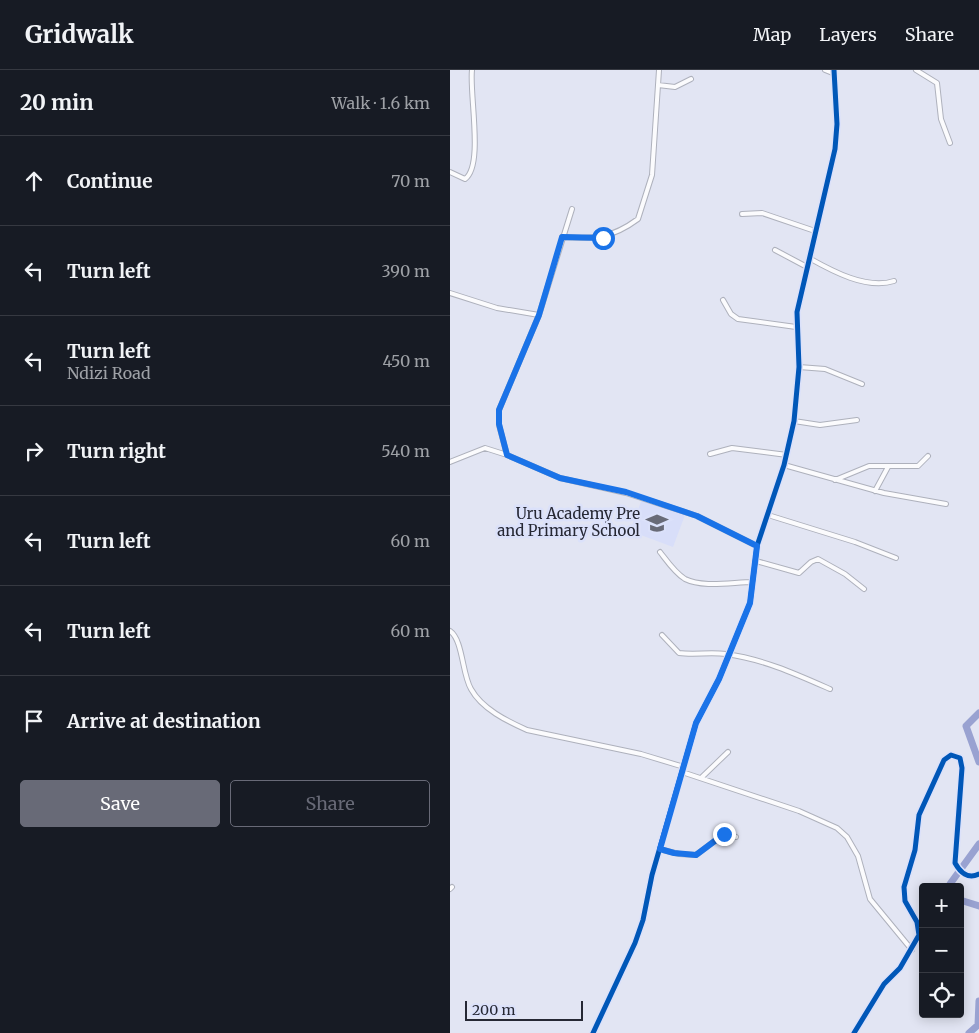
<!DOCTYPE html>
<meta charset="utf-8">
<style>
body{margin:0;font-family:Merriweather,serif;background:#242831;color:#f1f3f6}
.controls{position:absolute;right:15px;bottom:15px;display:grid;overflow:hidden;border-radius:5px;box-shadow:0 2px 12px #0003}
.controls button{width:45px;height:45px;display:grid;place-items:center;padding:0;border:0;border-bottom:1px solid #363941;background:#171b24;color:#f1f3f6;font:25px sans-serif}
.scale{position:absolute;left:15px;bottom:12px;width:118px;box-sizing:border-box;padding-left:5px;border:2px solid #262834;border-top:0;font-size:14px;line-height:18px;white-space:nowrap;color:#262834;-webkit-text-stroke:4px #dbe1fa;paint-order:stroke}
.stop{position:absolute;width:15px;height:15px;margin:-11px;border:4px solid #1a73e8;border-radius:50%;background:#fff}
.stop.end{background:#1a73e8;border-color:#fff;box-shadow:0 1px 5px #0008}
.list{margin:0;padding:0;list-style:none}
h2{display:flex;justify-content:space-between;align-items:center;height:65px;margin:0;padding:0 20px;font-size:21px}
h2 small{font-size:16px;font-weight:400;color:#9ea1a6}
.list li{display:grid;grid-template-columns:32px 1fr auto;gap:15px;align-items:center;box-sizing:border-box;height:90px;padding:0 20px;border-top:1px solid #363941}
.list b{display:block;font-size:19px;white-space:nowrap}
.list p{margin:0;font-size:16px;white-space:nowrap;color:#9ea1a6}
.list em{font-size:16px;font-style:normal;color:#9ea1a6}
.actions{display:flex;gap:10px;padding:15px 20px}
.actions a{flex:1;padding:11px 0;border:1px solid #686a77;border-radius:5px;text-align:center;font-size:18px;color:#686a77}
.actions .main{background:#686a77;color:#fff}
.icon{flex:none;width:28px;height:28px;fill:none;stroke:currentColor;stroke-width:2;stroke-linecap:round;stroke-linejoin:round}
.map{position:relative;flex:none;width:529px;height:963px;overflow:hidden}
header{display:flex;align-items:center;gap:30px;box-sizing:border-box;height:70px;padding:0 25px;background:#171b24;border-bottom:1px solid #363941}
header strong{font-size:24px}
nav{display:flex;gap:28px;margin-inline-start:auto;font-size:18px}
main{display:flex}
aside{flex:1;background:#171b24}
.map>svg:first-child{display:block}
.built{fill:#d8def9}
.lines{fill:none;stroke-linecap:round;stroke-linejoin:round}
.river{stroke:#99a2d1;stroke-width:7}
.minor-casing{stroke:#aeb1bc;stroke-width:6}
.minor{stroke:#fbfbfd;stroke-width:4}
.cycleway-casing{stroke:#dbe1fa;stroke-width:8}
.cycleway{stroke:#0057b8;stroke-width:5}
.route{stroke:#1a73e8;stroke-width:6}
.labels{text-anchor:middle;stroke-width:5;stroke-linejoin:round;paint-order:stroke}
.poi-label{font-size:15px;fill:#262834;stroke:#dbe1fa;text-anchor:end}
</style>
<header>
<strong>Gridwalk</strong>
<nav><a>Map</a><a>Layers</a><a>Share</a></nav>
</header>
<main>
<aside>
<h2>20 min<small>Walk · 1.6 km</small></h2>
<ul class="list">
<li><svg class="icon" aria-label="ahead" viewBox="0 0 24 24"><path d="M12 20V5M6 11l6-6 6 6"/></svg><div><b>Continue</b></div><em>70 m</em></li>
<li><svg class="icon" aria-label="left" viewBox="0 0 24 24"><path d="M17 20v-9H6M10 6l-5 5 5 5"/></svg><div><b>Turn left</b></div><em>390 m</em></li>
<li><svg class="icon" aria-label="left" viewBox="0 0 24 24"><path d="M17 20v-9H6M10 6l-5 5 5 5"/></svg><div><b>Turn left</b><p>Ndizi Road</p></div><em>450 m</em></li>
<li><svg class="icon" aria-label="right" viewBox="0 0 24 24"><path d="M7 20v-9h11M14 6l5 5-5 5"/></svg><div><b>Turn right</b></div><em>540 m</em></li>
<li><svg class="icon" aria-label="left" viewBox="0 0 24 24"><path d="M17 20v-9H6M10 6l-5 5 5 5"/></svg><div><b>Turn left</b></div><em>60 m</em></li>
<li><svg class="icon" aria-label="left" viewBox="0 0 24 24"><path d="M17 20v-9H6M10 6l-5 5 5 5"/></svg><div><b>Turn left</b></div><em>60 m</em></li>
<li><svg class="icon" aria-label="arrive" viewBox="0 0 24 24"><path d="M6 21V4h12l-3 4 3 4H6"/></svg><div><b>Arrive at destination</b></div></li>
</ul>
<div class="actions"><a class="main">Save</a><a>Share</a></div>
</aside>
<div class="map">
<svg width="529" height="963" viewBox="0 0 529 963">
<rect width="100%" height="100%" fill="#e2e5f3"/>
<path class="built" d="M192,429l43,16 -12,32 -43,-16z"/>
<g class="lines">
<path class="river" d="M529,643l-13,13 13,36
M501,817l-1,-3 29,-40
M510,830l19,6
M519,963l9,-8 1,-24"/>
<g class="minor-casing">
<path id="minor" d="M375,0l10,4
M466,0l21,13 4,36 9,24
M208,15l17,2 16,-8
M0,102l15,7c19,-13 4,-86 7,-109
M292,144l20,-1 53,18
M112,167c32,2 49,2 76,-18l14,-44 7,-105
M325,180l32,17
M359,188c23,13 58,32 85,23
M0,223l47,15 42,7
M273,230l8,14 7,5 58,8
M349,297l26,2 37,15
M344,351l26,4 37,-5
M260,384l22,-6 55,7
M57,385l-8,-30v-15l40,-95 33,-106
M0,392l35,-14 22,7 53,23 66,15 71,23 60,30
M334,395l100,28 62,11
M385,410l34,-14h49l10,-10
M425,421l13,-24
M318,445l87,27 41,16
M210,482c7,9 15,21 25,27 18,9 48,3 68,3
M306,491l43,12 12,-11 7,-3 27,15 19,15
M0,561c13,9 12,43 21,58 11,20 36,32 56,41l114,24 43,13
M212,565l17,18c15,2 31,-1 47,1 37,5 70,20 104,35
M232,702l117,39 38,17 10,9 11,19 12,43 42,51
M251,708l27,-26
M209,779l20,5 17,1 28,-21 12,3
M0,819l2,-2
M143,963l42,-90 8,-23 9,-45 44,-152 23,-44 31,-76 7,-57 27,-81 10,-44 5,-54 -2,-55 38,-163 2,-25 -3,-54
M404,963l30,-49 16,-16 19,-33 -2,-13 -12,-21 -1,-14 11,-37 4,-35 25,-55 7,-5 9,3 2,10 -7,95c5,9 13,17 24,11"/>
</g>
<use href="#minor" class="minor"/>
<g class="cycleway-casing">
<path id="cycleway" d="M143,963l42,-90 8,-23 9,-45 44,-152 23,-44 31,-76 7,-57 27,-81 10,-44 5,-54 -2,-55 38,-163 2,-25 -3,-54
M404,963l30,-49 16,-16 19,-33 -2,-13 -12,-21 -1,-14 11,-37 4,-35 25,-55 7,-5 9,3 2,10 -7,95c5,9 13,17 24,11"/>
</g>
<use href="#cycleway" class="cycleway"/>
</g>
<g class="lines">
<path class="route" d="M153,168l-41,-1 -23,78 -40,95v14l8,31 53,23 66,14 71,24 60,30 -7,57 -31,76 -23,44 -36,126 14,4 22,2 28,-21"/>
</g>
<defs>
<g id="school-bare" transform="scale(1.725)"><path d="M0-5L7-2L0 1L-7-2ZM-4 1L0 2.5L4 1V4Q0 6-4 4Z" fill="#686a77" stroke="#dbe1fa" stroke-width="2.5" paint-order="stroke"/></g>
</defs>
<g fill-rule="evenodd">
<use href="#school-bare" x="207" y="453"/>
</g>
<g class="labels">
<g class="poi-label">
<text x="190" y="449">Uru Academy Pre<tspan x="190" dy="17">and Primary School</tspan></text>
</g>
</g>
</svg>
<div class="controls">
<button>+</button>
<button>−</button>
<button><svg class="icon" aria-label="locate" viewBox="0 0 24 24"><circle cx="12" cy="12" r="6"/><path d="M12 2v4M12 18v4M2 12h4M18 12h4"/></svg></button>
</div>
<div class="scale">200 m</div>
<div class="stop" style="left:153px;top:168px"></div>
<div class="stop end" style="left:274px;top:764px"></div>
</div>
</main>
